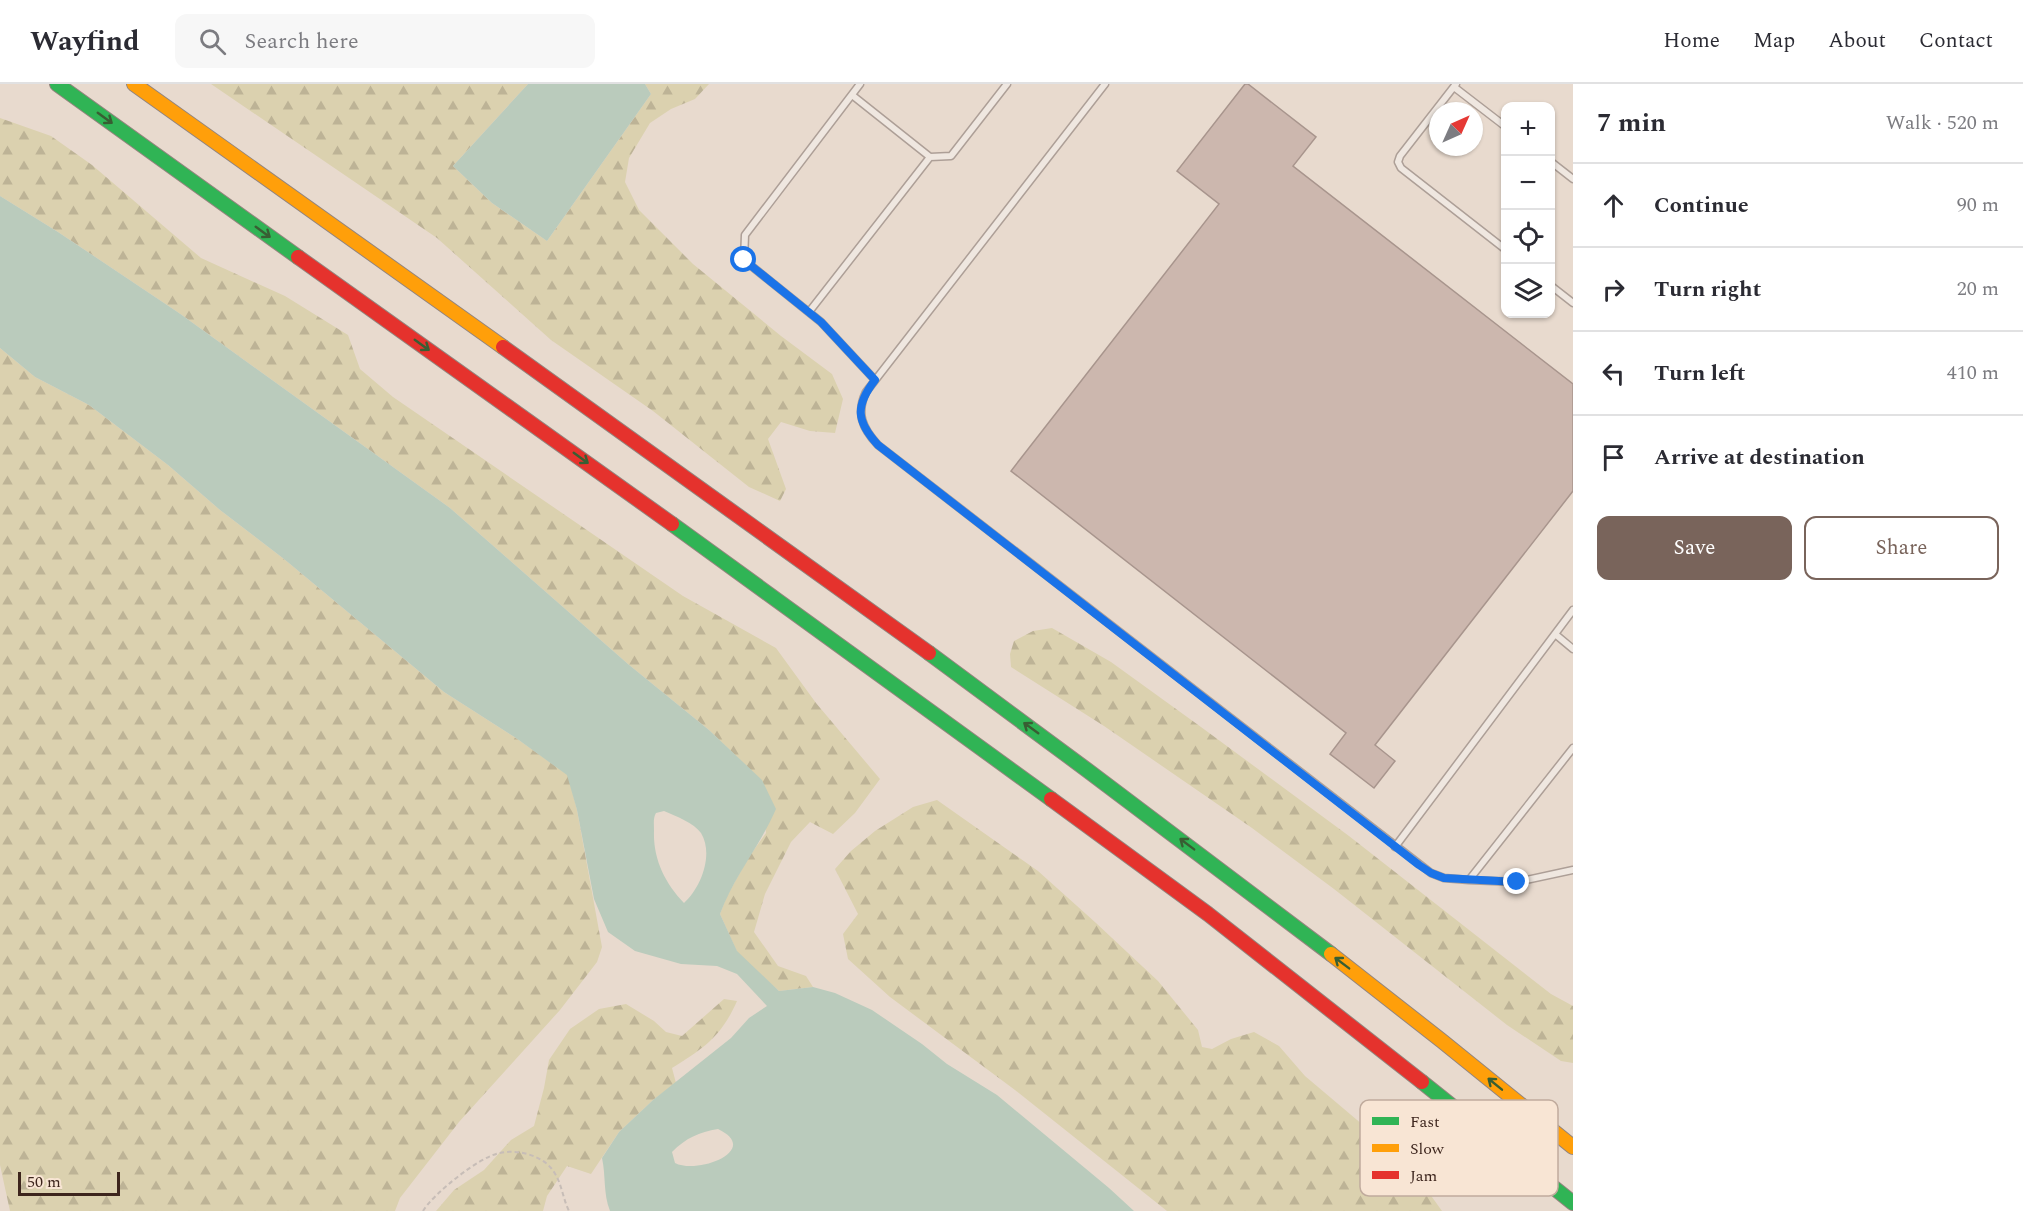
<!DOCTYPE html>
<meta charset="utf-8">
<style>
body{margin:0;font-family:Spectral,serif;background:#f7f7f7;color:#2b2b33}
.controls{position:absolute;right:18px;top:18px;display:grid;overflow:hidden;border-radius:12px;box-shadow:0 2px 4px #0004}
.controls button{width:54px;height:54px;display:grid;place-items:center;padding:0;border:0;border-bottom:2px solid #e1e1e2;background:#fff;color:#2b2b33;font:30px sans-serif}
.compass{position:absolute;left:1429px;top:18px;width:54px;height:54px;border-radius:50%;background:#fff;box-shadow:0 2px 4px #0004;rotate:45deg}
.scale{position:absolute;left:18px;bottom:15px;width:102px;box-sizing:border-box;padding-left:6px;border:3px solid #3d251d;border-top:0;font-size:16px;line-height:21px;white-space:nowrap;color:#3d251d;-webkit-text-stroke:4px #f8e5d4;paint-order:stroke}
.stop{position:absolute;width:18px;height:18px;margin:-14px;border:4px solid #1a73e8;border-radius:50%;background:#fff}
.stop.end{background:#1a73e8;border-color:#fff;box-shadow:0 2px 6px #0008}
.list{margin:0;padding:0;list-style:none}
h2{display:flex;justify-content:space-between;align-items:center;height:78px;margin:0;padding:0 24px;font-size:26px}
h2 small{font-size:20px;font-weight:400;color:#7c7c81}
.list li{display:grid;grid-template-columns:39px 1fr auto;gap:18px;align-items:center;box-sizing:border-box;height:84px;padding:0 24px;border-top:2px solid #e1e1e2}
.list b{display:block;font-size:22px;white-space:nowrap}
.list em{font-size:20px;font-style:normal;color:#7c7c81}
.actions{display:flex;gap:12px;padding:18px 24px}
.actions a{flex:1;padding:14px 0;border:2px solid #79645b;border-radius:12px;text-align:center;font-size:21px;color:#79645b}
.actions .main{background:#79645b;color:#fff}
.icon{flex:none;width:33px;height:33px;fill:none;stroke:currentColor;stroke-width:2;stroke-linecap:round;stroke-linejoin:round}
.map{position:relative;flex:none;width:1573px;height:1127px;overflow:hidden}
header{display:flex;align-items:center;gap:36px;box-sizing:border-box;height:84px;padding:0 30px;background:#fff;border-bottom:2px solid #e1e1e2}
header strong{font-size:28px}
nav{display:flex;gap:33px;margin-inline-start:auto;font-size:21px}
.search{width:420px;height:54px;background:#f7f7f7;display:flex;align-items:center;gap:15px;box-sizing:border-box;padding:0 21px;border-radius:12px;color:#7c7c81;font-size:22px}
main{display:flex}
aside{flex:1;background:#fff}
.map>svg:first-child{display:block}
.forest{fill:url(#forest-firs)}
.water{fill:#bacbbc;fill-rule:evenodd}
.building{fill:#ccb7ae;stroke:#a8958d;stroke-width:1.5}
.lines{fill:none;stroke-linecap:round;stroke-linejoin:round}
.lane-casing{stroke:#ad9f97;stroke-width:9}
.fast-casing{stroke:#93857e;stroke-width:16}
.slow-casing{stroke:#93857e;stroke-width:16}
.jam-casing{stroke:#93857e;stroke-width:16}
.path{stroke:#c7bdb7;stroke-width:2;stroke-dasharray:4.5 3;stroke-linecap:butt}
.lane{stroke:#efe7e0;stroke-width:6}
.fast{stroke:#30b455;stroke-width:14}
.slow{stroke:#ff9f0a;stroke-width:14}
.jam{stroke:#e5322d;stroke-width:14}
.oneway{stroke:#385e33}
.route{stroke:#1a73e8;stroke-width:8}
.key{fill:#f8e5d4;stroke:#c0ab9d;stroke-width:1.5}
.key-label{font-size:16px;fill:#3d251d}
</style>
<header>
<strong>Wayfind</strong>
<div class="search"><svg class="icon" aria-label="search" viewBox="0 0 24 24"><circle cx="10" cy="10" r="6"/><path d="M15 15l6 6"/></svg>Search here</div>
<nav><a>Home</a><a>Map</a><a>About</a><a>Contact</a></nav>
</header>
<main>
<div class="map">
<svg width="1573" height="1127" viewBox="0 0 1573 1127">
<defs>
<pattern id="forest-firs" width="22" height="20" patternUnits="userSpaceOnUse" patternTransform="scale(1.5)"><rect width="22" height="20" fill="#dbd1af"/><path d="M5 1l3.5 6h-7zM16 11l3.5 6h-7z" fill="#bdb396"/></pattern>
</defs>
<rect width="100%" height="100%" fill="#e8dace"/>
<path class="forest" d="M211,0h317l-75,82 39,37 55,38 104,-147 -6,-10h64l-14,15 -24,10 -21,14 -21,35 -4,24 14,28 54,54 88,72 51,38 11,25 -8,34 -25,-2 -29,-9 -13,17 18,50 -6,12 -31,-14 -96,-76 -102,-71 -114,-102z
M0,34l51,18 41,29 109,93 84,38 63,39 12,34 33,28 290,199 93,52 40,55 64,76 -25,34 -22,21 -23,-12 -19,20 -26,52 -11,38 24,34 28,10 7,11 -34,4 -41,-37 -18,-40 6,-16 22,-40 18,-25 -5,-53 -52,-50 -81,-66 -178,-156 -271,-195 -121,-81 -58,-36z
M0,264l35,29 54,28 79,60 52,45 64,49 160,133 72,46 52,37 9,35 25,137 -5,15 -37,48 -101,112 -59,76 -5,13h-385l-10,-46z
M1052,544l59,34 90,65 148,109 202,158 22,12v57l-12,-2 -54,-36 -173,-136 -82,-61 -148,-102 -93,-59 -1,-13 4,-13 19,-10z
M937,716l101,71 58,52 62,58 40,49 4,17 10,2 19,-10 23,-7 25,14 26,30 71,60 36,33 30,42h-275l-152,-121 -125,-93 -42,-38 -5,-25 15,-20 -23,-45 16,-18 24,-20 38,-24z
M724,915l13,2c-16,36 -33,47 -65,67l4,15 -23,17 -34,32 -28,42 -24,-8 -20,30 -4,15h-107l18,-21 30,-20 27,-30 23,-14 10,-38 5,-28 21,-31 29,-20 27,-5 28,17 12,11 16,4z"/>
<path class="water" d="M528,0h117l6,10 -104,147 -55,-38 -39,-37z
M0,112l58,36 121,81 271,195 178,156 81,66 53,50 14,29c-16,37 -42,67 -56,105l17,37 42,40 34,-4 22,6 37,17 50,34 25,20 50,31 112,93 25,23h-524c-7,-18 -4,-35 -8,-53l17,-26 34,-32 78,-62 18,-20 18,-12 -30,-32 -20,-8 -36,-2 -46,-13 -27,-19 -14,-33 -17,-89 -10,-35 -51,-37 -72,-46 -160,-133 -64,-49 -52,-45 -79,-60 -54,-28 -35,-29zM664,727c12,5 30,12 37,22 13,21 0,55 -17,70 -19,-20 -31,-44 -30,-72 0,-7 -1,-13 2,-18zM718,1045c44,21 -20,46 -43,34l-3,-11c14,-14 27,-20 46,-23z"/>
<path class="building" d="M1245,0h3l68,53 -23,29 280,218v107l-198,254 20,16 -21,27 -44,-34 16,-21 -335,-262 208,-267 -42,-33z"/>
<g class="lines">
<g class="lane-casing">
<path id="lane" d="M860,0l-115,151 -1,25 77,62 54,58
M1105,0l-239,308c-10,21 -4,36 12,53l553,428 13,5 25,2 104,-132
M1456,0l-56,72 -2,6 3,6 105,82
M1454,3l52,40
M930,73l21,-1 56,-72
M1550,77l23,18
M1550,201l23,18
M809,228l121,-155 -78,-62
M1555,550l18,15
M1395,763l178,-237
M1469,796l48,2 56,-12"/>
</g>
<g class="fast-casing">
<path id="fast" d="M57,0l241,173
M672,440l379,275
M929,569l158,117 244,184
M1422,998l151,121"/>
</g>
<g class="slow-casing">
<path id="slow" d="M134,0l369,263
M1331,870l111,87 131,106"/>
</g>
<g class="jam-casing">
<path id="jam" d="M298,173l374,267
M503,263l426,306
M1051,715l157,115 214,168"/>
</g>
<path class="path" d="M423,1127c10,-17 57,-55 77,-58 17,-4 40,2 51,15 11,13 11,29 18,43"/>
<use href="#lane" class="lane"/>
<use href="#fast" class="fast"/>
<use href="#slow" class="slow"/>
<use href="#jam" class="jam"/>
</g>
<defs><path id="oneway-shaft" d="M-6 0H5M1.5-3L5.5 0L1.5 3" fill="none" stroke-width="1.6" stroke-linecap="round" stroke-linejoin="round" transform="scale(1.5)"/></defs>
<g class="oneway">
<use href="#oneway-shaft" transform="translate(105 34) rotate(36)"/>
<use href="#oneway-shaft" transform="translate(263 148) rotate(36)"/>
<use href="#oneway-shaft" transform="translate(422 261) rotate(36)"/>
<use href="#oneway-shaft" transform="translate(581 374) rotate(36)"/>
<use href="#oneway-shaft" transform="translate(1031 644) rotate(-144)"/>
<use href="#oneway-shaft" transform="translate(1187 760) rotate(-143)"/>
<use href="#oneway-shaft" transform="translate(1342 879) rotate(-143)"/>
<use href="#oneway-shaft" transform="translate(1495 1000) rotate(-141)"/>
</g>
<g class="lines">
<path class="route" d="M744,176l77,62 54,58c-20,26 -19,41 3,65l541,420 12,8 13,5 73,4"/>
</g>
<rect x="1360" y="1016" width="198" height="96" rx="9" class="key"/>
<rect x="1372" y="1033" width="27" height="8" fill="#30b455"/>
<rect x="1372" y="1060" width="27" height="8" fill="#ff9f0a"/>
<rect x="1372" y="1087" width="27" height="8" fill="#e5322d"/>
<g class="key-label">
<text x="1410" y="1043">Fast</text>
<text x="1410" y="1070">Slow</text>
<text x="1410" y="1097">Jam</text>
</g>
</svg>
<div class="controls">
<button>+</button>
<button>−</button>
<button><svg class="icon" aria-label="locate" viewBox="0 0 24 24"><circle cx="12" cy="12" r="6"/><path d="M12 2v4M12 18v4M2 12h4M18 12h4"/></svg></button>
<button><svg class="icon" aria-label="layers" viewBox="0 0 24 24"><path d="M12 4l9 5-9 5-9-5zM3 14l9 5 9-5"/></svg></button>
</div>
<svg class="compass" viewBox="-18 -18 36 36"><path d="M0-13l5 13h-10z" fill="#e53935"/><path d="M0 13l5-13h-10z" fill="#7c7c81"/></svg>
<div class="scale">50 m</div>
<div class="stop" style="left:744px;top:176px"></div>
<div class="stop end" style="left:1517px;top:798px"></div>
</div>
<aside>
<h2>7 min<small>Walk · 520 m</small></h2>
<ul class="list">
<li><svg class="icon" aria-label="ahead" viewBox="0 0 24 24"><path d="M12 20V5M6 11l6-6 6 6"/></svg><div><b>Continue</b></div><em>90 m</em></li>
<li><svg class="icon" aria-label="right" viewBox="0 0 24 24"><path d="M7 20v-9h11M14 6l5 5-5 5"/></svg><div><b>Turn right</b></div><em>20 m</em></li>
<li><svg class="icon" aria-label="left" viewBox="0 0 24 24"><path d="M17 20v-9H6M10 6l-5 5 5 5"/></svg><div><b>Turn left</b></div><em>410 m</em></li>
<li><svg class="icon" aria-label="arrive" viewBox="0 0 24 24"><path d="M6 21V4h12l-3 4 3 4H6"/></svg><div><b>Arrive at destination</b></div></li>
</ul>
<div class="actions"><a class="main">Save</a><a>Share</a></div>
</aside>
</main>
